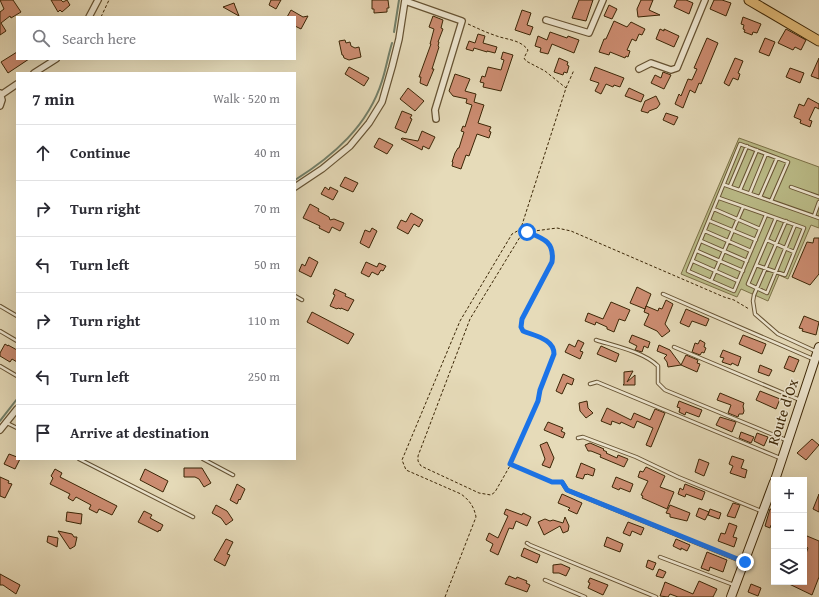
<!DOCTYPE html>
<meta charset="utf-8">
<style>
body{margin:0;font-family:"Gentium Book Plus",serif;background:#f7f7f7;color:#2b2b33}
.controls{position:absolute;right:12px;bottom:12px;display:grid;overflow:hidden;border-radius:0px;box-shadow:0 4px 16px #0002}
.controls button{width:36px;height:36px;display:grid;place-items:center;padding:0;border:0;border-bottom:1px solid #e1e1e2;background:#fff;color:#2b2b33;font:20px sans-serif}
.stop{position:absolute;width:12px;height:12px;margin:-9px;border:3px solid #1a73e8;border-radius:50%;background:#fff}
.stop.end{background:#1a73e8;border-color:#fff;box-shadow:0 1px 4px #0008}
.list{margin:0;padding:0;list-style:none}
h2{display:flex;justify-content:space-between;align-items:center;height:52px;margin:0;padding:0 16px;font-size:17px}
h2 small{font-size:13px;font-weight:400;color:#7c7c81}
.list li{display:grid;grid-template-columns:26px 1fr auto;gap:12px;align-items:center;box-sizing:border-box;height:56px;padding:0 16px;border-top:1px solid #e1e1e2}
.list b{display:block;font-size:15px;white-space:nowrap}
.list em{font-size:13px;font-style:normal;color:#7c7c81}
.icon{flex:none;width:22px;height:22px;fill:none;stroke:currentColor;stroke-width:2;stroke-linecap:round;stroke-linejoin:round}
.map{position:relative;flex:none;width:819px;height:597px;overflow:hidden}
.search{position:absolute;background:#fff;box-shadow:0 4px 16px #0002;left:16px;top:16px;width:280px;height:44px;display:flex;align-items:center;gap:10px;box-sizing:border-box;padding:0 14px;border-radius:0px;color:#7c7c81;font-size:15px}
.panel{position:absolute;background:#fff;box-shadow:0 4px 16px #0002;left:16px;top:72px;width:280px;height:388px;border-radius:0px}
.map>svg:first-child{display:block}
.green{fill:#bcbe8a;stroke:#7c7248}
.lines{fill:none;stroke-linecap:round;stroke-linejoin:round}
.stream{stroke:#727f69;stroke-width:2}
.building{fill:#cd8d72;stroke:#3b2606}
.lane-casing{stroke:#665333;stroke-width:4.5}
.street-casing{stroke:#665333;stroke-width:8}
.secondary-casing{stroke:#3b2606;stroke-width:10}
.primary-casing{stroke:#3b2606;stroke-width:11}
.path{stroke:#3b2606;stroke-width:1;stroke-dasharray:3 2;stroke-linecap:butt}
.lane{stroke:#efe8d2;stroke-width:2.5}
.street{stroke:#efe8d2;stroke-width:5.5}
.secondary{stroke:#efe8d2;stroke-width:8}
.primary{stroke:#e3be7c;stroke-width:9}
.route{stroke:#1a73e8;stroke-width:5}
.labels{text-anchor:middle;stroke-width:3;stroke-linejoin:round;paint-order:stroke}
.street-label{font-size:15px;fill:#3b2606;stroke:#efe8d2}
</style>
<div class="map">
<svg width="819" height="597" viewBox="0 0 819 597">
<rect width="100%" height="100%" fill="#e6dbb9"/>
<filter id="stains"><feTurbulence type="fractalNoise" baseFrequency=".005" numOctaves="4"/><feColorMatrix values="0 0 0 0 .2 0 0 0 0 .09 0 0 0 0 .02 0 0 0 .5 -.17"/></filter>
<radialGradient id="worn" r=".72"><stop offset=".6" stop-color="#630" stop-opacity="0"/><stop offset="1" stop-color="#630" stop-opacity=".3"/></radialGradient>
<path class="green" d="M739,138l80,29v61l-8,-3 -23,54 -9,-4 -11,26 -27,-12 -4,8 -56,-23z"/>
<g class="lines">
<path class="stream" d="M394,32l5,-32
M295,180c38,-24 73,-54 87,-99 4,-12 6,-25 10,-38
M0,421l17,-22"/>
</g>
<path class="building" d="M0,0h13l8,12 -10,6 -1,-2 -9,7 5,8 -6,4v-23l4,-3z
M51,0h10l2,2 4,-2 3,5 -8,7 -2,-2 -2,2z
M271,0h10l-5,9 -7,-4z
M372,0h16l1,8h-2v4l-13,1v-4h-2z
M579,0h14l-7,21 -14,-3z
M641,0h12l-4,10 11,5 -22,2 -1,-8z
M677,0h9l7,3 -4,11 -15,-7z
M714,0h8l9,3 -5,13 -16,-7z
M234,3l1,3 4,10 -16,-9z
M609,5l8,4 -5,10 -8,-3z
M291,10l12,7 5,-1 -7,13 -6,-3v-9h-8z
M522,10l9,3 -4,12 6,2 -3,8 -15,-5z
M433,16l10,4 -2,8 2,1 -5,13h1l-1,4 1,1 -7,22h2l-7,17 -7,-3 1,-6h-2l12,-33h-1l4,-15 -5,-2z
M743,17l18,7 -4,9 -4,-1 -1,3 -8,-3 1,-2 -2,-1 1,-4 -3,-1z
M614,21l13,6 4,-5 14,7 -3,6 -3,-1 -3,7 -4,-2 -5,11 3,1 -2,6 -2,-1 -1,2 -15,-6 -1,3 -10,-3 5,-13h2z
M660,29l4,2v-2l15,7 -5,11 -18,-8z
M786,29l20,11 -5,10 -6,-3 -2,3 -15,-7z
M550,32l17,6 1,-2 11,4 -5,13 -22,-9 -4,10 -8,-2 1,-4 -6,-2 3,-10 9,4z
M478,34l7,2 -2,7 14,4 -2,6 -8,-2v1l-13,-4 -1,3 -7,-2 3,-8 6,2z
M707,38l11,5 -17,41 -2,-1 -4,10 -5,-3 -7,18 -8,-4 4,-10 2,2 7,-17 4,1 5,-11 -3,-1z
M765,38l10,4 -6,14 -10,-4z
M345,40l1,3 4,-1 1,4 4,2 4,-1 2,10 -12,3 -5,-2 -1,-3h-1l-3,-14z
M17,52v7h12l-21,14 -7,-11z
M503,52l10,3 -12,36 -18,-4 1,-4 -4,-1 2,-6 3,1 3,-10 13,3 3,-10 -3,-1z
M559,58l9,4 -1,3 2,1 -2,7 -3,-1 -1,3 -9,-3z
M735,58l8,3 -5,12 2,1 -2,6 -5,-2 -4,8 -5,-3z
M819,58v21l-8,-3z
M349,67l20,11 -5,8 -19,-12z
M595,67l29,11 -4,9 -6,-2 -1,2 -7,-3 -5,10 -6,-3 4,-8 -9,-3z
M790,68l14,5 -4,10 -14,-6z
M663,72l8,3 -7,14 -13,-6 4,-8 6,3z
M455,74l15,5 -5,12 11,3 -2,8 10,3 -6,18 13,4 -2,4 2,1 -2,6 -12,-4 -8,22 -3,-1 -5,14 -9,-3 1,-4h-1l3,-9 3,-5h1l5,-16 -3,-1 2,-5 2,1 7,-22 -6,-2 1,-4 -14,-3 -4,-5z
M408,88l16,13 -9,10 -15,-12z
M629,88l15,7 -3,7 -16,-6z
M656,96l4,8 -3,4 -8,3 -1,2 -7,-2 4,-10z
M808,98l11,6v5l-4,-2 -6,13 3,1 -2,6 -10,-4 1,-3 -7,-3 5,-13 5,2z
M402,111l10,4 -2,3 2,1 -6,14 -11,-5z
M666,113l12,4 -4,8 -11,-5z
M422,131l13,6 -6,12 -6,-3 -1,4 -21,-11 1,-1 16,3z
M379,138l14,7 -6,9 -13,-7z
M345,177l13,6 -5,9 -13,-6z
M325,187l4,3 1,-3 8,4 -5,9 -12,-6z
M310,204l9,5 -1,2 11,6 1,3 4,-1 10,4 -4,8 -8,-4 -3,6 -10,-5 1,-2 -17,-8z
M411,213l12,7 -4,7 -5,-3 -6,10 -11,-6 4,-8 5,2z
M372,228l5,3 -8,17 -9,-5 5,-13 5,2z
M814,238h5v36l-9,11 -18,-8 15,-35 6,1z
M309,257l9,5 -7,15 -12,-6 3,-7 3,2z
M366,262l11,5 2,-4 7,3 -3,5 -2,-1 -3,5 -6,-3 -3,5 -8,-4z
M637,287l14,7 -6,15 -15,-6z
M335,289l11,5 -1,2 9,4 -6,11 -7,-3v1l-3,-1 -1,1 -7,-3 5,-11 -2,-1z
M666,300l7,4 -8,20 5,7 -8,6 -5,-6 -13,-6 5,-11 -5,-2 2,-6 12,5 1,-3 3,1z
M611,302l19,8 -5,11 -6,-2 -5,13 -7,-3v-2l-11,-5 -1,3 -10,-4 3,-8 15,6z
M686,309l23,10 -3,7 -14,-5 -3,6 -9,-4z
M312,312l42,22 -6,10 -41,-22z
M804,316l15,6 -3,13 -14,-4 1,-2 -4,-1z
M632,335l18,7 -2,6 -4,-2 -2,6 -7,-2 2,-4 -8,-4z
M743,335l23,9 -4,10 -23,-10z
M578,340l6,3 -4,8 3,1 -3,7 -15,-7 4,-8 6,3z
M700,340l5,3 -1,4 2,1 -2,5 -2,-1 -2,3 -8,-3 3,-9 3,1z
M5,344l3,2v-1l9,5v12l-5,-3 -2,3 -10,-6v-3z
M659,345l11,5 11,15 5,-10 12,5 -1,3 3,1 -3,8 -16,-7 -13,2 -1,-5 -3,-4 3,-3 -10,-4z
M601,346l18,8 -3,8 -19,-8z
M723,350l18,7 -3,9 -6,-3 -1,2 -9,-3 2,-4 -4,-1z
M789,356l10,4 -5,12 -10,-4z
M760,365l12,5 -3,6 -11,-4z
M633,371l-6,11 8,-7v10h-12l1,-1v-12z
M563,374l11,5 -2,6 -5,-2 -5,11 -6,-3z
M760,391l20,8 -4,10 -20,-9z
M720,393l24,10 -1,3 1,5 -1,3h-4l-1,3 -10,-4 3,-8 -14,-5z
M587,401l1,7 5,5 -7,5 -6,-7 -1,-8z
M679,401l23,9 -3,7 -13,-5 -1,3 -6,-3 1,-4 -3,-1z
M607,408l24,12 3,-7 16,7 5,-11 10,4 -14,34 -5,-2 7,-17 -16,-7 -3,7 -13,-6 -1,2 -8,-3 -1,4 -10,-4z
M720,417l16,5 -4,10 -16,-7z
M548,422l15,6 -2,3 4,2 -2,5 -19,-8z
M741,432l13,5 -3,6 -12,-5z
M757,433l11,4 -4,9 -10,-5z
M812,439l7,6 -13,15 -9,-7z
M547,442l7,16 -4,10 -8,-3 3,-6 -5,-14z
M590,443l14,6 -1,1 4,2 -1,1 11,5 1,-3 10,4 -4,8 -24,-10 1,-2 -10,-4h-3l-3,-6z
M9,454l8,3v2h3l-5,10 -11,-5z
M732,456l12,4 -3,8 6,2 -2,8 -15,-5 3,-7 -4,-2z
M699,459l10,4 -5,13 -9,-4z
M581,463l14,6 -2,7 -6,-2 -1,1 -1,-1 -2,5 -7,-2z
M646,467l19,9 -5,11 14,5 -7,17 -25,-11 1,-2 -2,-1 7,-14 -10,-4 2,-6 3,1z
M184,468h18l9,15 -7,4 -5,-8 -4,-2h-11z
M55,469l7,4 -2,4 57,29 -5,9 -13,-6 -2,4 -8,-4 2,-4 -15,-8 -3,4 -5,-3 2,-4 -20,-10 3,-6 -2,-2z
M145,469l23,12 -5,11 -23,-12z
M0,477l9,4 -1,2 4,1 -7,14 -5,-2z
M616,477l17,7 -3,8 -10,-4 -1,2 -7,-3z
M237,484l8,5 -5,11 -1,-1 -2,5 -7,-4z
M685,484l20,8 -3,8 -16,-6 -1,3 -7,-3 2,-6 3,2z
M562,494l20,9 -5,11 -9,-4 2,-2 -12,-5z
M819,494v18l-6,-3z
M733,503l7,2 -5,13 -8,-2z
M216,505l11,6 6,9 -7,5 -5,-7 -9,-5z
M670,505l20,8 -3,8 -17,-4v-3l-4,-1z
M699,508l10,4 -4,8 -9,-4z
M506,509l16,6 1,-2 8,4 -4,9 -11,-5 -3,8 -4,-1 -11,27 -8,-4 3,-7 -7,-4 3,-7 9,5 10,-22 -4,-2z
M710,509l11,4 -2,6 -11,-4z
M770,509l4,1v16l-3,-1 -1,3 -5,-2z
M144,511l8,4 -2,3 13,7 -3,6 -1,-1 -1,2 -20,-10z
M67,512l15,2 -1,10 -15,-3z
M565,517l4,9 -1,5 -5,2 -3,-7 -16,9 -6,-13 7,-3 5,2 3,-1 10,3z
M628,522l16,6 -3,7 -9,-4 -2,5 -7,-3z
M729,523l8,3 -4,11 4,1 -3,9 -16,-6 3,-8 4,1z
M58,531l14,3 2,3h3l-2,9 -5,3z
M48,536l10,2 -1,9 -10,-5z
M807,536l12,5v36l-7,18 -27,-13h19v-23l4,-11 -4,-3z
M607,537l16,7 -3,8 -16,-6z
M226,539l7,3 -6,12 3,1 -5,11 -11,-6z
M676,539l14,6 -3,6 -6,-3v2l-8,-4z
M524,548l16,7 -3,8 -16,-7z
M707,552l20,8 -4,12 -13,-5 -1,4 -8,-3z
M648,560l8,3 -3,7 -7,-3z
M561,564l9,4 -4,8 -7,-3h-6v-8z
M659,569l7,3 -3,6 -7,-2z
M0,574l20,11 -4,9 -13,-9h-3z
M509,576l7,3 1,-2 10,4 -1,2 4,2 -3,7 -22,-8z
M590,578l18,7 -5,10 -15,-7 2,-5 -2,-1z
M699,581l18,8 -4,8h-35l-8,-3 -2,3 -8,-1 5,-14 28,12z
M751,584l10,4 -3,8 -10,-4z"/>
<g class="lines">
<g class="lane-casing">
<path id="lane" d="M725,185l94,33
M730,186l17,-40
M791,187l28,10
M740,190l17,-40
M750,193l16,-39
M760,197l17,-39
M719,198l85,30 -19,47 -29,-10
M714,209l46,20
M766,215l-32,76 -46,-20 52,-127 48,18 -17,39
M814,216l5,-14
M776,218l-28,66 19,9 28,-68
M710,221l46,19
M786,221l-32,74 -1,6 2,13 23,20 37,17
M705,231l46,20
M767,240l27,12
M701,241l46,20
M697,251l46,20
M693,261l45,20
M711,281l32,-74
M663,294l150,65
M295,296l7,4
M0,306l17,10
M0,331l17,10
M596,340c19,6 48,12 62,26v17l7,7 121,50
M674,347l126,53
M0,366l17,10
M590,384l7,-2 183,76
M7,423l10,5
M578,438l5,-1 53,20 42,20 83,34
M79,459l114,58
M203,459l30,16
M562,482l5,8 176,72
M527,543l3,2 126,52
M660,557l74,28
M545,580l40,17"/>
</g>
<g class="street-casing">
<path id="street" d="M405,1l57,20 -27,89 1,9
M89,17l9,-17
M546,20l43,13 14,-33
M639,69l12,-6 20,7 6,-2 28,-68
M34,73l22,-14
M0,93l2,7 -2,6
M1,95l16,-11
M295,187l27,-18 28,-23 19,-23 13,-21 10,-35 7,-28 6,-39
M0,430l17,-21"/>
</g>
<g class="secondary-casing">
<path id="secondary" d="M775,480l44,-133
M731,597l43,-115"/>
</g>
<g class="primary-casing">
<path id="primary" d="M749,0l70,41"/>
</g>
<path class="path" d="M101,17l8,-17
M468,24c9,4 17,8 26,11 12,5 26,4 34,15l-4,8 2,3 19,10 21,17
M521,228c16,10 34,10 31,34l-30,57 -1,8 2,4c12,5 31,8 31,24l-14,35 -2,11 -27,63 -16,28 -4,3 -12,-2 -58,-27 -3,-5v-5l52,-137 50,-82 1,-9 45,-140 8,-18
M527,232l30,-4 14,3 153,66 10,3 15,9
M511,464l41,18h4
M445,597l31,-80c-2,-11 -7,-17 -15,-23l-55,-24 -4,-10 58,-139 52,-87 9,-5"/>
<use href="#lane" class="lane"/>
<use href="#street" class="street"/>
<use href="#secondary" class="secondary"/>
<use href="#primary" class="primary"/>
</g>
<g class="lines">
<path class="route" d="M527,232c15,6 28,9 25,30l-30,57 -1,8 2,4c12,5 31,8 31,23l-14,36 -2,11 -28,63 42,18h10l5,8 178,72"/>
</g>
<g class="labels">
<g class="street-label">
<text transform="translate(783 412) rotate(-72)" y="5">Route d'Ox</text>
</g>
</g>
<rect width="100%" height="100%" filter="url(#stains)"/>
<rect width="100%" height="100%" fill="url(#worn)"/>
</svg>
<div class="controls">
<button>+</button>
<button>−</button>
<button><svg class="icon" aria-label="layers" viewBox="0 0 24 24"><path d="M12 4l9 5-9 5-9-5zM3 14l9 5 9-5"/></svg></button>
</div>
<div class="stop" style="left:527px;top:232px"></div>
<div class="stop end" style="left:745px;top:562px"></div>
<div class="search"><svg class="icon" aria-label="search" viewBox="0 0 24 24"><circle cx="10" cy="10" r="6"/><path d="M15 15l6 6"/></svg>Search here</div>
<section class="panel">
<h2>7 min<small>Walk · 520 m</small></h2>
<ul class="list">
<li><svg class="icon" aria-label="ahead" viewBox="0 0 24 24"><path d="M12 20V5M6 11l6-6 6 6"/></svg><div><b>Continue</b></div><em>40 m</em></li>
<li><svg class="icon" aria-label="right" viewBox="0 0 24 24"><path d="M7 20v-9h11M14 6l5 5-5 5"/></svg><div><b>Turn right</b></div><em>70 m</em></li>
<li><svg class="icon" aria-label="left" viewBox="0 0 24 24"><path d="M17 20v-9H6M10 6l-5 5 5 5"/></svg><div><b>Turn left</b></div><em>50 m</em></li>
<li><svg class="icon" aria-label="right" viewBox="0 0 24 24"><path d="M7 20v-9h11M14 6l5 5-5 5"/></svg><div><b>Turn right</b></div><em>110 m</em></li>
<li><svg class="icon" aria-label="left" viewBox="0 0 24 24"><path d="M17 20v-9H6M10 6l-5 5 5 5"/></svg><div><b>Turn left</b></div><em>250 m</em></li>
<li><svg class="icon" aria-label="arrive" viewBox="0 0 24 24"><path d="M6 21V4h12l-3 4 3 4H6"/></svg><div><b>Arrive at destination</b></div></li>
</ul>
</section>
</div>
